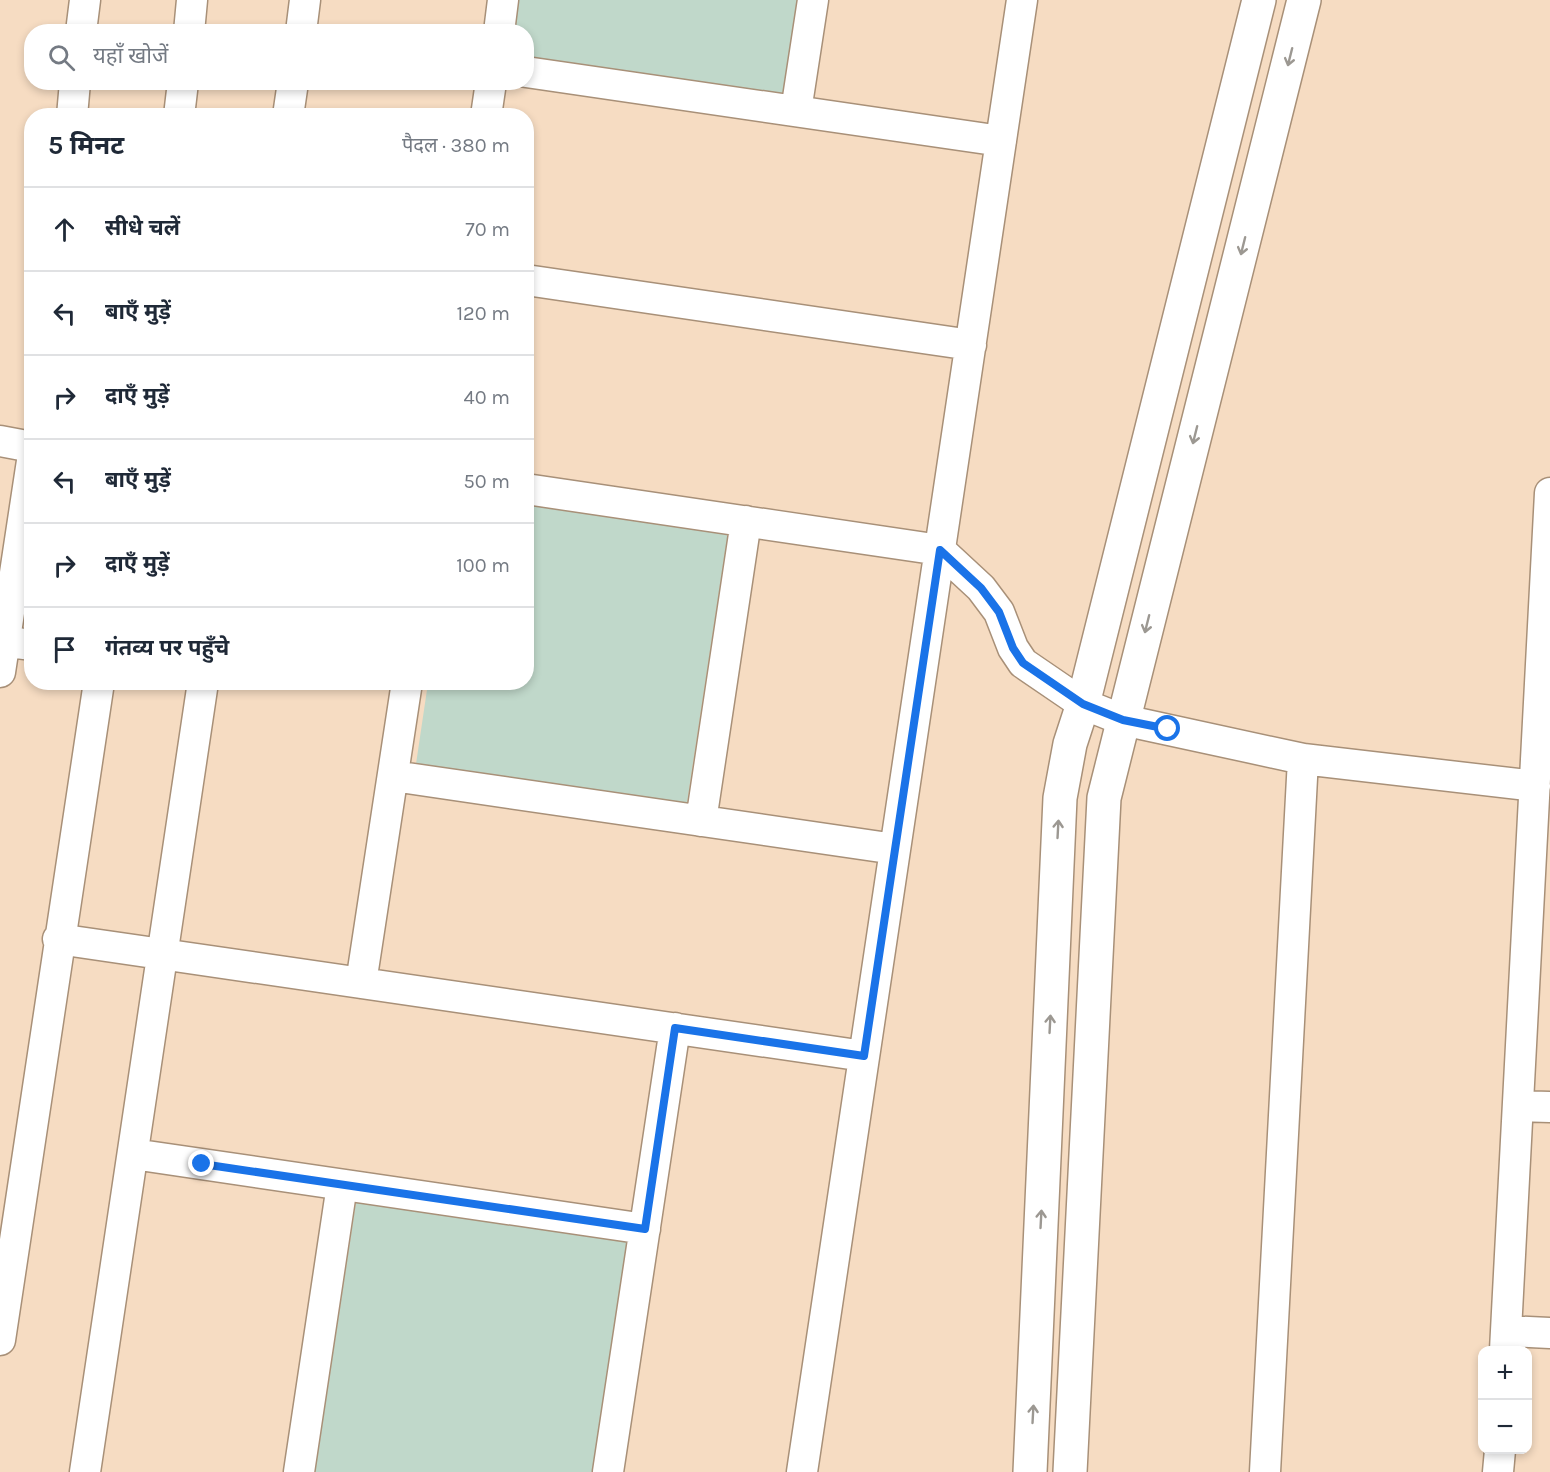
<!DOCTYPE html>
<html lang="hi">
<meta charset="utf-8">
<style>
body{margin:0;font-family:Karla,"Noto Sans Devanagari",sans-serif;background:#f6f6f7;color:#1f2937}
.controls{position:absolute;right:18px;bottom:18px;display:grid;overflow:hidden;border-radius:12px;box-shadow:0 3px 9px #0003}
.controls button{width:54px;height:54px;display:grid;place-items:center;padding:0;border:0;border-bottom:2px solid #e0e1e3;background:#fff;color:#1f2937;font:30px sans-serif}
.stop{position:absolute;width:18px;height:18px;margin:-14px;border:4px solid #1a73e8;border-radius:50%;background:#fff}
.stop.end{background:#1a73e8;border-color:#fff;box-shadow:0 2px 6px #0008}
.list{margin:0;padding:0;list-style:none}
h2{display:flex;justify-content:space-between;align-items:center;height:78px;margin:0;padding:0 24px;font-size:26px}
h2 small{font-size:20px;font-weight:400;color:#747a83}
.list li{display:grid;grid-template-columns:39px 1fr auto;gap:18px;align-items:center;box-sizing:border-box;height:84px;padding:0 24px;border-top:2px solid #e0e1e3}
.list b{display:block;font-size:22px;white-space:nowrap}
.list em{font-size:20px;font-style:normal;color:#747a83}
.icon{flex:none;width:33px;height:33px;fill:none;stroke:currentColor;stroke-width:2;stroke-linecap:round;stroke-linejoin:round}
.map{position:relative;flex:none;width:1550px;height:1472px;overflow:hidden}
.search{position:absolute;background:#fff;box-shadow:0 3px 9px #0003;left:24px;top:24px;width:510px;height:66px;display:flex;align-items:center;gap:15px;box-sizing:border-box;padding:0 21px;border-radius:24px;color:#747a83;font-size:22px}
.panel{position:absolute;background:#fff;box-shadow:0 3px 9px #0003;left:24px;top:108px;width:510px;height:582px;border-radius:24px}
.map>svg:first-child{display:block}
.green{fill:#c0d8ca}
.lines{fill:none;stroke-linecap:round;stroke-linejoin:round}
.street-casing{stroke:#a89078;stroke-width:33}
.secondary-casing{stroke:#a89078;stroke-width:36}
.street{stroke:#fff;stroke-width:30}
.secondary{stroke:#fff;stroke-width:33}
.oneway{stroke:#9c9892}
.route{stroke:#1a73e8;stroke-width:8}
</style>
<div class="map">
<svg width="1550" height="1472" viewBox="0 0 1550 1472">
<rect width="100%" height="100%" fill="#f6dcc2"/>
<path class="green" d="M519,0h284l-15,97 -261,-38 -1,-27h-12z
M527,502l201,30 -41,271 -271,-39 12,-81 98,-1z
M356,1202l273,40 -34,230h-280z"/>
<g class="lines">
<g class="street-casing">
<path id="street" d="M81,32l4,-32
M189,32l3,-32
M301,32l4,-32
M499,32l4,-32
M526,72l475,69
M796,111l17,-111
M72,116l3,-34
M179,116l4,-34
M288,116l5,-34
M486,116l5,-34
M526,280l445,65
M0,441l32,6
M526,489l414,61 41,38 18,24 14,36 10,15 60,41 40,16 180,39 232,27
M0,641l32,4
M0,672l32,-211
M393,776l502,73
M701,821l45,-300
M58,939l806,117
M361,983l46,-301
M1518,1106l32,1
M133,1154l512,75
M1506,1331l44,2
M0,1340l99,-658
M1505,1350l45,-857
M85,1472l118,-790
M299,1472l43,-287
M608,1472l67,-444
M802,1472l220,-1472
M1265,1472l38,-713
M1498,1472l2,-22"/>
</g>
<g class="secondary-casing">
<path id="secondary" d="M1030,1472l30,-674 10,-54 13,-40 176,-704
M1070,1472l34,-674 200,-798"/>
</g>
<use href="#street" class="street"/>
<use href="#secondary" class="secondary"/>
</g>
<defs><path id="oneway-shaft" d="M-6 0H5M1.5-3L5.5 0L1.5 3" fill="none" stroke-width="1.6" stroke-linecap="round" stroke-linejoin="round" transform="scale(1.5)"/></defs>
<g class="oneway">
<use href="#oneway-shaft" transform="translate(1290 57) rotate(104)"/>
<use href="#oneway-shaft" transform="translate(1243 246) rotate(104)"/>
<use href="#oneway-shaft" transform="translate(1195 435) rotate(104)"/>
<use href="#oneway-shaft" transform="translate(1147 624) rotate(104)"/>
<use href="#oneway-shaft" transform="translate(1058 829) rotate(-87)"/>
<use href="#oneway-shaft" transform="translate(1050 1024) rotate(-87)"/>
<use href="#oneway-shaft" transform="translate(1041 1219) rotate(-87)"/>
<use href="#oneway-shaft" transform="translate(1033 1414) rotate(-87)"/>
</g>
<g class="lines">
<path class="route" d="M202,1164l443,65 30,-201 189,28 76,-506 41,38 18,24 14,36 10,15 60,41 40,16 45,9"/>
</g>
</svg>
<div class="controls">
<button>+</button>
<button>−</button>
</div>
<div class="stop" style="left:1168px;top:729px"></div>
<div class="stop end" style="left:202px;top:1164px"></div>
<div class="search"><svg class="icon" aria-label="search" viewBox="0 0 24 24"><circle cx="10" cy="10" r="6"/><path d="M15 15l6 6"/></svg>यहाँ खोजें</div>
<section class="panel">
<h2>5 मिनट<small>पैदल · 380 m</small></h2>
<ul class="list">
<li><svg class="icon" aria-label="ahead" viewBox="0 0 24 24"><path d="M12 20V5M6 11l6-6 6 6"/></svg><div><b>सीधे चलें</b></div><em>70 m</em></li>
<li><svg class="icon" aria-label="left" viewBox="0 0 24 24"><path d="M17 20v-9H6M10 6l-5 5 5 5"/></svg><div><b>बाएँ मुड़ें</b></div><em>120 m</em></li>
<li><svg class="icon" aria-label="right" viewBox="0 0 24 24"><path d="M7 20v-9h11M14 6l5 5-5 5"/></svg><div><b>दाएँ मुड़ें</b></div><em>40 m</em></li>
<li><svg class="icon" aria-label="left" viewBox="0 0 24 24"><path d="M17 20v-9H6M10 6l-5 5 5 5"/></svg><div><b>बाएँ मुड़ें</b></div><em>50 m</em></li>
<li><svg class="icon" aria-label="right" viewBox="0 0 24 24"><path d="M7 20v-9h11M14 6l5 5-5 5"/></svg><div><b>दाएँ मुड़ें</b></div><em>100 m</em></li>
<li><svg class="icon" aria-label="arrive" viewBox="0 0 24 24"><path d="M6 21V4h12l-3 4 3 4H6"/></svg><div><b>गंतव्य पर पहुँचे</b></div></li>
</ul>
</section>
</div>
